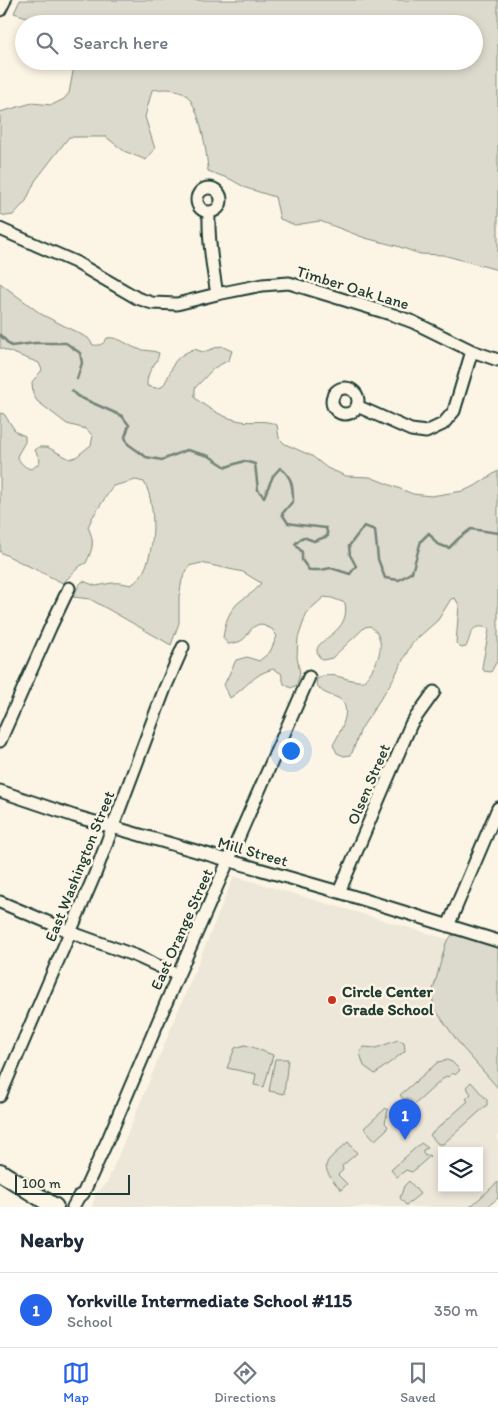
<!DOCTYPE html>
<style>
body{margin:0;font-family:Itim,sans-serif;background:#f2f2f3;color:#1f2937}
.controls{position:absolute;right:15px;bottom:15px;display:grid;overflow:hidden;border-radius:0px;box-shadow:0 2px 8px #0003}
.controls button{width:45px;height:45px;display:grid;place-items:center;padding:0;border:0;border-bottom:1px solid #e0e1e3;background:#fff;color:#1f2937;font:25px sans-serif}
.scale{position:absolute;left:15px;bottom:12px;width:115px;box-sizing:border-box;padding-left:5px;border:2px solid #1f3d34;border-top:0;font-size:14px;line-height:18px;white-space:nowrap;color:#1f3d34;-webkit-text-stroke:4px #fcf5e5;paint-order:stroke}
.you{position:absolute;left:290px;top:750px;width:18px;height:18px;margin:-12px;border:4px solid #fff;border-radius:50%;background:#1a73e8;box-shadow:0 0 0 8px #1a73e833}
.badge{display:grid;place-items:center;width:32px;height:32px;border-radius:50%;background:#2563eb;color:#fff;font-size:16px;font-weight:700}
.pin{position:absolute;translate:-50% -41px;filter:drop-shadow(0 1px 2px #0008)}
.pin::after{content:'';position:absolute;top:26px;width:18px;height:15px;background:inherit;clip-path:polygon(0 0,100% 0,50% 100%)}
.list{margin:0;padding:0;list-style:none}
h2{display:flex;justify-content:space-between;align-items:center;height:65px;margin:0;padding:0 20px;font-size:21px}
h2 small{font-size:16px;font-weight:400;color:#747a83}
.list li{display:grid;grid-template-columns:32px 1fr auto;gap:15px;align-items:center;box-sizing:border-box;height:75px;padding:0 20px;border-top:1px solid #e0e1e3}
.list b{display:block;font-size:19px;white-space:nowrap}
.list p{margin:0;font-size:16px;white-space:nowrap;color:#747a83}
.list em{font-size:16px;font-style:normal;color:#747a83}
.icon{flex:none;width:28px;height:28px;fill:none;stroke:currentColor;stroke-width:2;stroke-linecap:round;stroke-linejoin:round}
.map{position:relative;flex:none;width:498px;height:1207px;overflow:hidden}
.search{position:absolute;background:#fff;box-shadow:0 2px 8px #0003;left:15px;right:15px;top:15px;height:55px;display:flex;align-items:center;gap:12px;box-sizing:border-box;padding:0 18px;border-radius:28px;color:#747a83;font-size:19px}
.sheet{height:140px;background:#fff}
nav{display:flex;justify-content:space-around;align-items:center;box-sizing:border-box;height:70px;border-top:1px solid #e0e1e3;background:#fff;font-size:14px;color:#747a83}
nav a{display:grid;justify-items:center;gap:2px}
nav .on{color:#2563eb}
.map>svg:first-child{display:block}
.built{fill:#ece7d8;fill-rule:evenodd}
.green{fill:#dcdacc;stroke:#7e8c80}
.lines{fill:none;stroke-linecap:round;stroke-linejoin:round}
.stream{stroke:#758479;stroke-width:2.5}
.minor-casing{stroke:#1f3d34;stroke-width:15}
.highway-casing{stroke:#1f3d34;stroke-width:20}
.minor{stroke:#fcf5e5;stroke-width:11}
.highway{stroke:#fcf5e5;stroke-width:16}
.poi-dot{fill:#c8321e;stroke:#fcf5e5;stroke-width:2}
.labels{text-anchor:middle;stroke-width:5;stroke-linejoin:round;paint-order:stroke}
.street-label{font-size:16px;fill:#1f3d34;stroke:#fcf5e5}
.poi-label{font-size:16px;font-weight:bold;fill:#1f3d34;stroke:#fcf5e5;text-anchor:start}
</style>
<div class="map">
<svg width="498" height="1207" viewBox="0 0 498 1207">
<rect width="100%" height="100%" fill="#fcf5e5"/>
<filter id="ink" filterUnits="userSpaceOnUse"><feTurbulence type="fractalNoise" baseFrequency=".02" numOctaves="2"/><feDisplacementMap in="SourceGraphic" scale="10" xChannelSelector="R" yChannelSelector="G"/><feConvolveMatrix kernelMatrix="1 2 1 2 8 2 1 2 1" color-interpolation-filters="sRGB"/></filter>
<g filter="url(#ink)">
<path class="built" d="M234,876l264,78v230l-26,23h-380l3,-13 12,-11zM442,1151h37v37h-37z"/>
<path class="green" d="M20,0h478v270l-55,-15 -23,-1 -23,-8 -32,-8 -45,-17 -25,4 -15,-6 -5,-22 -29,-9 -16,-9 -22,-8c-1,-18 -8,-70 -26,-79 -9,-4 -20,-3 -30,-2l-7,27 10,32 -9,11 -22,-9 -18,-14h-37l-34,44 -9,20 -13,14 -7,1 -6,-2v-102l32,-9 20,2 12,-6 5,-6 6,-32h399v-37h-426l-34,-11z
M0,283l41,31 47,24 5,7c7,1 11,-1 14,-7 12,-2 21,8 31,11 8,2 14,1 21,4 -2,13 -13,16 -12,33l9,2 6,-1c14,-19 5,-27 32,-38l9,3 18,-6 11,5 -3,9 -15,8 -19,20v10c13,11 29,20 46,23 12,2 25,-2 36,4l2,13 6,6 27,12 15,12 19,8 24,1 43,17 18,2 32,-5 12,-5 23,-15v188l-7,13 -7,-1 -2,-4 7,-37 -1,-2c-19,-5 -16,7 -22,19l-5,1 -5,-5 3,-38 -4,-7 -4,1 -13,21 -26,23 -20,38 -31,48 -9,24 -2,2 -6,1 -7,-3 -4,-8c6,-11 22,-38 5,-47 -9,-4 -16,-4 -22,-14l1,-5c15,-10 31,4 47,2 13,-15 26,-41 6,-55l-5,1 -33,31 -9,2c-3,-2 -6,-5 -6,-10 1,-12 34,-18 28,-47l-13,-5 -8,-1 -17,15 -9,26 -1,19 3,16 -3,12 -6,3 -7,-4 -3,-11 -8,-4c-20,5 -27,19 -43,29l-6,-13 12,-25 11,-3 12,4 11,-9 7,-16 -5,-7 -12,-5c-17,5 -7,18 -32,20l-5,-6c2,-13 4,-24 14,-34 8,-8 17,-10 24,-21l-18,-11 -42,-9 -12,3 -7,14 -3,17v26l-8,22 -81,-46 -17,-2 6,-12 4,-4 13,5c17,-3 18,-5 35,-1 26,-14 27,-80 13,-103l-8,-2 -23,6 -21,32 -4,9c7,15 5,21 -2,36l-6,3 -17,17 -63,-31v-139l4,1 12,18 9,4v6l-8,14c3,6 7,12 15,13l6,-5 2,-4 -5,-10 4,-3h8l23,12 6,-2 15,-12 2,-9 -7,-7 -19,-5 -30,-23 -4,-7 -1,-12 10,-12 -3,-7 -39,-15z
M452,935l8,1 38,12v140l-37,-42 -27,-38 -2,-14 14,-51z
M398,1040l6,2 1,9 -30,23 -11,-8 -4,-13 4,-6 12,1z
M245,1045c10,2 18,7 28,10l-9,32 -10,-2 2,-11 -29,-6 8,-20z
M275,1059h13l-4,35 -15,-3z
M447,1060l5,2 8,8 -5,5 -2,-2 -5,4 -2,-1 -32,29 -6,-7 -5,1 -3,-4 38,-33z
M471,1082l16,18v5l-44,39h-5l-8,-9 38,-34 -2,-2 5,-5 -5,-7z
M386,1108l2,2 -3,13 3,3 -2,4 -11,10 -11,-12z
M348,1142l9,11 -15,13 1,4 -5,5 9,9 -6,6c-24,-27 -17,-26 7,-48z
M421,1143l7,5 -5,2v3l2,3 4,-1 1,1 -18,16 -6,-2 -9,7 -6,-7z
M409,1181l11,13 -14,11 -6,-7 4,-12z
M498,1182v16l-11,9h-17z"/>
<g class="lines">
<path class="stream" d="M0,335l11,11 24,-3h31l14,10 2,10 -5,16
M72,391l5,5 45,20 7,9 -4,12 3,7 18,13 16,3 25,-10 22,6 17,11 18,-6 11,3 3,26 6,7 9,-21 7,-8c12,8 13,19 13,33l-11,13 6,9 12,2 26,3 2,8 -14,5 -11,-4 -8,7 7,8v8l7,10h12l10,-2 19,6 6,-8 -6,-11 -1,-9 15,-20 11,4 3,29 7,19 14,2 13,-8 9,-31 8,-8 8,11 12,4 10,-10 12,-9 27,4"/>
<g class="minor-casing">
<path id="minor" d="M0,10l5,-10
M197 200a12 12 0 1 1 24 0a12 12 0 1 1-24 0Z
M209,212c-1,28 3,54 8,82
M0,229l75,33 62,36 15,5 25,1 40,-10 45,-9 27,-2 105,32 19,7 59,29 26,9
M332 401a13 13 0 1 1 26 0a13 13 0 1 1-26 0Z
M357,406l54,24 15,2 17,-8 11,-13 18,-60
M0,741l50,-113 19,-40
M0,791l74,25 265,76 159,49
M339,892l72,-168 23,-32
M0,902l78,33 58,21 42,19
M448,926l50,-118
M0,1096l95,-222 70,-186 18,-41
M73,1207l6,-11 4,-2 26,-57 66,-155 134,-305"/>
</g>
<g class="highway-casing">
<path id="highway" d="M0,1172l55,35"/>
</g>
<use href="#minor" class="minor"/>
<use href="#highway" class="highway"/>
</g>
</g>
<circle class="poi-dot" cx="332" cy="1000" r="5"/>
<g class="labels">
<g class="street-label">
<text transform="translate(353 287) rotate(17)" y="6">Timber Oak Lane</text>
<text transform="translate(368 784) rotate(-67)" y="6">Olsen Street</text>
<text transform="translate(253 851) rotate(16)" y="6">Mill Street</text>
<text transform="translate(79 866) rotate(-68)" y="6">East Washington Street</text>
<text transform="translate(181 929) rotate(-66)" y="6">East Orange Street</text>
</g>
<g class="poi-label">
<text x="342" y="997">Circle Center<tspan x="342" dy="18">Grade School</tspan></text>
</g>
</g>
</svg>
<div class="controls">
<button><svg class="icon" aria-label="layers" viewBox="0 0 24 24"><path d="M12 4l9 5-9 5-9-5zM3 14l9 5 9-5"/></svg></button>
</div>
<div class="scale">100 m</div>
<div class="you"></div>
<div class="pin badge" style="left:405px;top:1140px">1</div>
<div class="search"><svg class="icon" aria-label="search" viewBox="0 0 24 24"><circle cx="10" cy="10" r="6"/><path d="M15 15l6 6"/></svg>Search here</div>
</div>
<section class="sheet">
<h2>Nearby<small></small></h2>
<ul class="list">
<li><span class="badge">1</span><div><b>Yorkville Intermediate School #115</b><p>School</p></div><em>350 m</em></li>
</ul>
</section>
<nav>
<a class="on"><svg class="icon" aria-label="map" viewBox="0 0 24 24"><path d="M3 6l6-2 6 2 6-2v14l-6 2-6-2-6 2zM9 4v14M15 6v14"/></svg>Map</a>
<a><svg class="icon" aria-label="directions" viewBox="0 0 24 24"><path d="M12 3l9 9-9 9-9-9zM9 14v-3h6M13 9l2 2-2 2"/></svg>Directions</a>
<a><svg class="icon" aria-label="saved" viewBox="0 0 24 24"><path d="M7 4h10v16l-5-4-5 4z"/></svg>Saved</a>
</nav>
